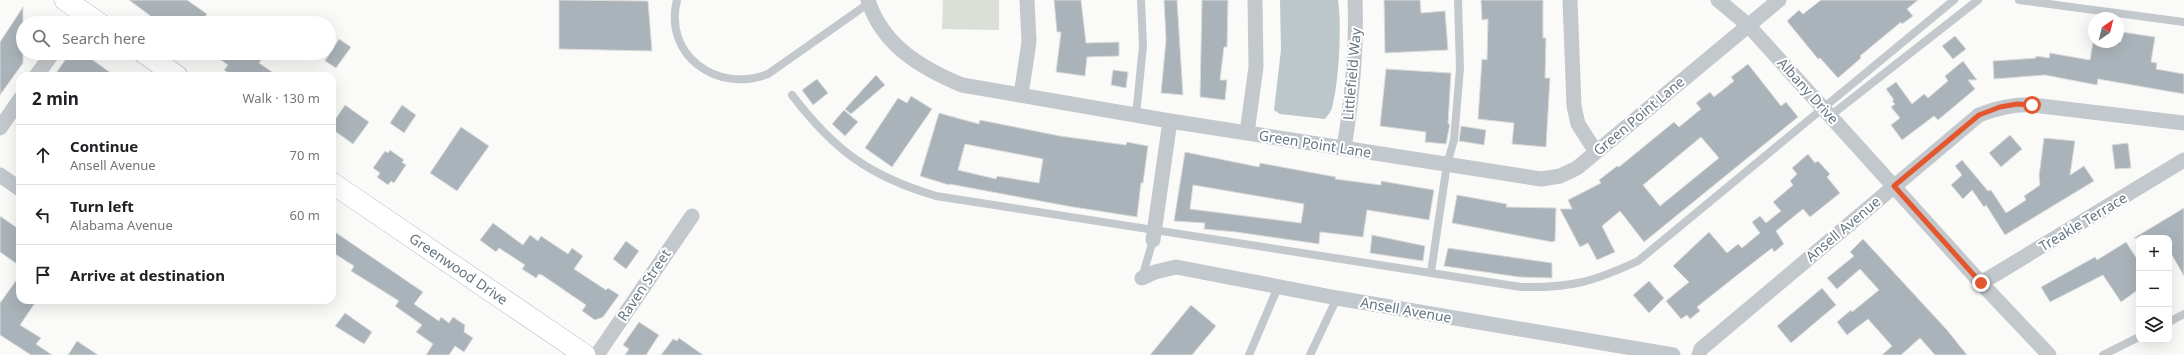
<!DOCTYPE html>
<meta charset="utf-8">
<style>
body{margin:0;font-family:"Noto Sans",sans-serif;background:#f2f2f2;color:#202124}
.controls{position:absolute;right:12px;bottom:12px;display:grid;overflow:hidden;border-radius:8px;box-shadow:0 4px 16px #0002}
.controls button{width:36px;height:36px;display:grid;place-items:center;padding:0;border:0;border-bottom:1px solid #e0e0e0;background:#fff;color:#202124;font:20px sans-serif}
.compass{position:absolute;left:2088px;top:12px;width:36px;height:36px;border-radius:50%;background:#fff;box-shadow:0 4px 16px #0002;rotate:35deg}
.stop{position:absolute;width:12px;height:12px;margin:-9px;border:3px solid #e4572e;border-radius:50%;background:#fff}
.stop.end{background:#e4572e;border-color:#fff;box-shadow:0 1px 4px #0008}
.list{margin:0;padding:0;list-style:none}
h2{display:flex;justify-content:space-between;align-items:center;height:52px;margin:0;padding:0 16px;font-size:17px}
h2 small{font-size:13px;font-weight:400;color:#757577}
.list li{display:grid;grid-template-columns:26px 1fr auto;gap:12px;align-items:center;box-sizing:border-box;height:60px;padding:0 16px;border-top:1px solid #e0e0e0}
.list b{display:block;font-size:15px;white-space:nowrap}
.list p{margin:0;font-size:13px;white-space:nowrap;color:#757577}
.list em{font-size:13px;font-style:normal;color:#757577}
.icon{flex:none;width:22px;height:22px;fill:none;stroke:currentColor;stroke-width:2;stroke-linecap:round;stroke-linejoin:round}
.map{position:relative;flex:none;width:2184px;height:355px;overflow:hidden}
.search{position:absolute;background:#fff;box-shadow:0 4px 16px #0002;left:16px;top:16px;width:320px;height:44px;display:flex;align-items:center;gap:10px;box-sizing:border-box;padding:0 14px;border-radius:22px;color:#757577;font-size:15px}
.panel{position:absolute;background:#fff;box-shadow:0 4px 16px #0002;left:16px;top:72px;width:320px;height:232px;border-radius:12px}
.map>svg:first-child{display:block}
.green{fill:#dadfd7}
.water{fill:#bbc7cb}
.building{fill:#aab3b9;stroke:#dcdcda;fill-rule:evenodd}
.lines{fill:none;stroke-linecap:round;stroke-linejoin:round}
.secondary-casing{stroke:#b3babf;stroke-width:22}
.lane{stroke:#c3c8cc;stroke-width:8}
.street{stroke:#c3c8cc;stroke-width:15}
.secondary{stroke:#fff;stroke-width:21}
.route{stroke:#e4572e;stroke-width:5}
.labels{text-anchor:middle;stroke-width:4;stroke-linejoin:round;paint-order:stroke}
.street-label{font-size:14px;fill:#657683;stroke:#fff}
</style>
<div class="map">
<svg width="2184" height="355" viewBox="0 0 2184 355">
<rect width="100%" height="100%" fill="#fafaf8"/>
<path class="green" d="M943,0h56v30l-57,-1z"/>
<path class="water" d="M1280,0h58c4,27 1,82 -6,108 -1,4 -5,8 -7,11l-45,-5 -6,-4 7,-60z"/>
<path class="building" d="M129,0h58l20,14 -6,9h-41z
M559,0l89,1 4,50 -93,-2z
M1054,0h27l5,43 33,-1v14l-32,1 -2,19 -29,-4 5,-40h-4z
M1164,0h13l6,95 -22,-2 5,-53z
M1202,0h26l-1,47h-3l-4,33h7l-2,20 -25,-3z
M1384,0h36l1,13 24,-2 3,39 -63,3z
M1481,0h62v38h3l-1,40h5l-4,69 -34,-3 2,-21 -36,-4 4,-60 5,1 1,-41 -6,1z
M1821,0h97l-11,9 6,7 -11,8 -1,-2 -41,34 1,2 -23,20 -18,-20 -2,1 -31,-38 12,-11 4,4z
M23,7v56l-23,32v-53z
M2122,32l33,5 -4,25 6,1 -1,6 28,5v20l-86,-15 -1,6 -52,-10 -51,4 -1,-18 43,-3v-2l13,2 1,-5 40,7 3,-18h28z
M1955,36l11,13 -13,10 -11,-13z
M339,39l12,8 -15,21 -11,-7z
M70,53h13l32,23h-61z
M211,53h55l-7,10 19,13h-45l-9,-6 4,-5z
M1963,61l14,19h-9l7,9 -37,31 -4,-4 -32,24 -11,-15 9,-7 -9,-11 4,-3 -3,-3 2,-1 -8,-11 10,-7 16,22 12,-10 4,4 20,-17 -3,-5z
M1748,64l33,42 5,-4 12,15 -154,125 -24,-31 -18,15 13,26 -18,8 -9,-17 -8,4 -20,-38h12l-4,-9 33,-17 -2,-3 18,-14 2,1 55,-45 5,5 22,-18 -5,-6 14,-11 4,5 20,-16 -3,-4zM1701,137l18,21 -59,48 -17,-21z
M1386,69l65,4 -3,51h2l-4,20 -21,-2 1,-10 -46,-6z
M1113,70l15,2 -2,16 -15,-3z
M876,75l9,10 -34,29 -6,-5z
M817,79l11,14 -15,12 -11,-15z
M911,96l21,13 -40,58 -27,-19 33,-50 9,5z
M345,105l24,17 -16,22 -21,-15v-5z
M402,105l14,10 -12,18 -14,-10z
M844,110l14,12 -13,14 -13,-12z
M939,113l40,11 1,-4 80,16 66,9 1,-3 21,4 -5,37h-2l-4,34 -70,-11 -118,-22v1l-29,-9zM965,144l78,15 -4,24 -42,-7 -1,3 -38,-9z
M1461,126l25,4 -2,15 -25,-4z
M461,127l28,19 -32,45 -27,-18z
M2010,135l12,14 -21,18 -12,-14z
M2044,138l31,3 -5,34 14,-9 10,15 -89,54 -19,-30 -2,2 -12,-17 -9,9 -12,-14 11,-10 -7,-9 7,-6 26,31 3,-1 15,23 20,-13 -2,-4 16,-11 -1,-9z
M2128,143l3,25 -16,1 -3,-24z
M390,150l14,10 -2,2 4,3 -12,18 -3,-2 -3,4 -11,-8 3,-4 -7,-5 12,-17 3,2z
M1185,152l74,15 1,-4 76,14 -1,2 46,6v-4l53,9 -5,30 -62,-10 -4,27 -43,-5 -1,12 -83,-12 -32,-3 1,-6 -31,-2zM1193,185l111,19 -3,19 -111,-14z
M1808,154l7,9 3,-2 12,13 -3,3 13,16 -30,24 -7,-8 -27,22 8,13 -10,8 -2,-4 -36,28 -39,31 3,4 -10,8 -3,-4 -6,4 -15,-18 23,-19 -16,-16 36,-34 18,21 11,-9 4,4 18,-15 -8,-11 8,-6 6,7 15,-12 -8,-9 20,-17 -3,-4 7,-7 -5,-6z
M1457,195l50,9 -1,3 50,1 -1,33 -3,1 -100,-19z
M2184,208v68l-15,-26v-12h-35z
M0,216l20,14v36l-20,-14z
M493,223l30,22 7,-10 8,6 3,-5 27,18 4,-6 11,8 -9,13 32,21 2,-2 11,7 -16,22 -8,3 -13,-9 4,-6 -44,-30 -3,-1 -3,4 -14,-9 3,-4 -26,-17 -3,4 -16,-12z
M332,230l91,62 -9,12 25,17 2,-4 8,6 4,-6 12,8 -1,7 9,6 -9,14 -9,-6 -6,9h-23l7,-11 -17,-12 6,-7 -27,-19 4,-5 -48,-30 3,-5 -22,-14z
M1372,235l53,11 -2,15 -53,-8z
M1863,239l84,91 20,25h-32l-15,-17 -19,17h-19l10,-9 -24,-27 -21,16 -10,-13 14,-12 1,2 27,-22 -19,-21 -23,20 -10,-11 27,-22 -4,-4z
M626,241l13,10 -13,18 -13,-10z
M2126,242l13,20v27l-18,13 -18,-27 -53,27 -9,-15 54,-30 2,3z
M1448,248l104,15v15l-33,-1 -75,-11z
M20,275v25h17l-17,25 21,13 -5,6 16,11h-21l-31,-20v-32z
M1649,281l15,17 -15,15 -16,-18z
M1822,288l14,17 -45,38 -14,-17z
M1191,305l25,21 -24,29h-42z
M345,313l27,19 -8,12 -29,-18z
M639,322l20,13 -13,20h-21l4,-6 -6,-4z
M679,338l24,17h-42l12,-16 4,2z
M77,341l21,14h-30z"/>
<g class="lines">
<g class="secondary-casing">
<g id="secondary">
<path d="M65,0l34,23"/>
<path d="M144,53l33,23"/>
<path id="s1" d="M332,183l253,172"/>
</g>
</g>
<path class="lane" d="M677,0c-14,55 40,94 91,74l101,-71
M2019,0l165,22
M792,95c42,55 77,81 144,101l585,91c50,1 72,-5 117,-26l316,-261
M1136,115l7,-69 -2,-46
M1830,116l148,-116
M1431,272l16,-108 7,-24 6,-72 -2,-68
M1142,278l11,-38
M2169,322l15,-8
M1249,355l29,-68
M1310,355l27,-57
M2103,355l36,-18"/>
<path class="street" d="M868,0c14,45 53,68 94,85l208,36 371,58 19,-3 17,-8 202,-168
M1570,0l4,106 4,18 18,28
M1718,0l30,25 233,258 68,72
M74,23l8,-12
M36,76l17,-23
M1021,95l8,-53 -2,-42
M0,128l20,-29
M1247,133l9,-66 -1,-67
M1344,148c8,-49 13,-98 11,-148
M0,175l20,14
M1153,240l17,-119
M1142,278l13,-6 21,-5 161,31 336,57
M1981,283l203,-123
M597,355l95,-139
M1699,355l2,-6 278,-234c18,-7 34,-11 53,-10l152,18"/>
<use href="#secondary" class="secondary"/>
</g>
<g class="lines">
<path class="route" d="M1981,283l-87,-97 85,-71 21,-8 17,-3 15,1"/>
</g>
<g class="labels">
<g class="street-label">
<text transform="translate(1352 74) rotate(-85)" y="5">Littlefield Way</text>
<text transform="translate(1808 91) rotate(48)" y="5">Albany Drive</text>
<text transform="translate(1639 116) rotate(-40)" y="5">Green Point Lane</text>
<text transform="translate(1315 144) rotate(9)" y="5">Green Point Lane</text>
<text transform="translate(2083 222) rotate(-31)" y="5">Treakle Terrace</text>
<text transform="translate(1843 229) rotate(-40)" y="5">Ansell Avenue</text>
<text dy="5" stroke="none"><textPath href="#s1" startOffset="153">Greenwood Drive</textPath></text>
<text transform="translate(644 285) rotate(-56)" y="5">Raven Street</text>
<text transform="translate(1406 310) rotate(10)" y="5">Ansell Avenue</text>
</g>
</g>
</svg>
<div class="controls">
<button>+</button>
<button>−</button>
<button><svg class="icon" aria-label="layers" viewBox="0 0 24 24"><path d="M12 4l9 5-9 5-9-5zM3 14l9 5 9-5"/></svg></button>
</div>
<svg class="compass" viewBox="-18 -18 36 36"><path d="M0-13l5 13h-10z" fill="#e53935"/><path d="M0 13l5-13h-10z" fill="#757577"/></svg>
<div class="stop" style="left:2032px;top:105px"></div>
<div class="stop end" style="left:1981px;top:283px"></div>
<div class="search"><svg class="icon" aria-label="search" viewBox="0 0 24 24"><circle cx="10" cy="10" r="6"/><path d="M15 15l6 6"/></svg>Search here</div>
<section class="panel">
<h2>2 min<small>Walk · 130 m</small></h2>
<ul class="list">
<li><svg class="icon" aria-label="ahead" viewBox="0 0 24 24"><path d="M12 20V5M6 11l6-6 6 6"/></svg><div><b>Continue</b><p>Ansell Avenue</p></div><em>70 m</em></li>
<li><svg class="icon" aria-label="left" viewBox="0 0 24 24"><path d="M17 20v-9H6M10 6l-5 5 5 5"/></svg><div><b>Turn left</b><p>Alabama Avenue</p></div><em>60 m</em></li>
<li><svg class="icon" aria-label="arrive" viewBox="0 0 24 24"><path d="M6 21V4h12l-3 4 3 4H6"/></svg><div><b>Arrive at destination</b></div></li>
</ul>
</section>
</div>
